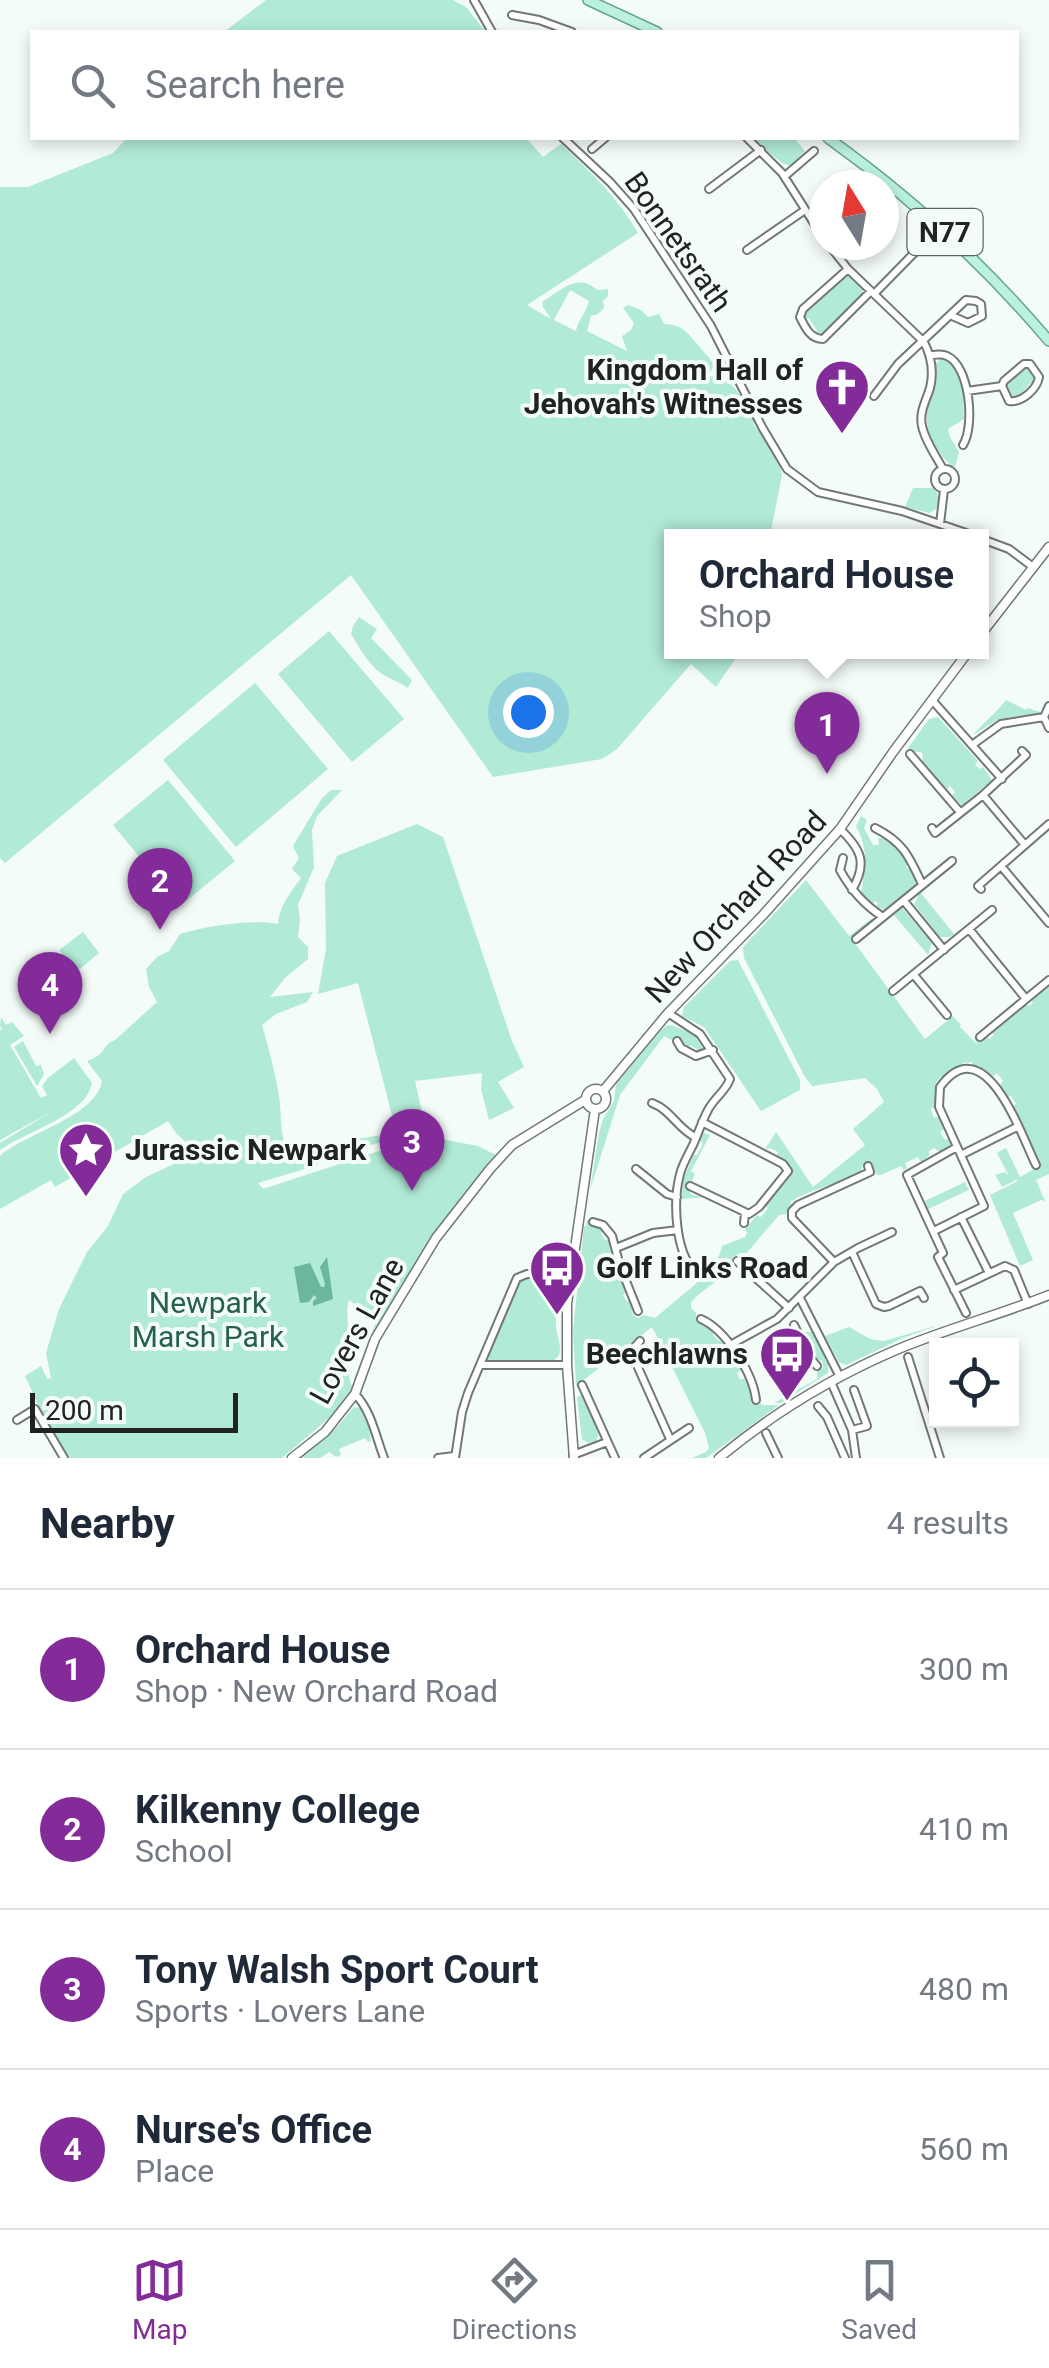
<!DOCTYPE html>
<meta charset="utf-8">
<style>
body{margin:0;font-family:Roboto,sans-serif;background:#f6f6f7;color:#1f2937}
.controls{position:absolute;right:30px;bottom:30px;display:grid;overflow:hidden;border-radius:0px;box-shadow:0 5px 15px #0003}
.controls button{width:90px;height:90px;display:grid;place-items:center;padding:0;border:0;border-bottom:2px solid #e0e1e3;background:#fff;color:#1f2937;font:50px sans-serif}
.compass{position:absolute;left:809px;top:170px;width:90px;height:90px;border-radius:50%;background:#fff;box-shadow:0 5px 15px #0003;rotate:349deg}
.scale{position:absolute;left:30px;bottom:25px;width:208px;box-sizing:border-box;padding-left:10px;border:5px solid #202321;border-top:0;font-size:28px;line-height:35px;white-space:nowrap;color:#202321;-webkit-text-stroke:8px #f4fcf8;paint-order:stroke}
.you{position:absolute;left:528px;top:712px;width:35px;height:35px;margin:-25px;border:8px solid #fff;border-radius:50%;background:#1a73e8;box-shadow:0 0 0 15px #1a73e833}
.badge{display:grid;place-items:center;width:65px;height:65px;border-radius:50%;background:#832b98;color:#fff;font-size:32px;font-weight:700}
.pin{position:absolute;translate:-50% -82px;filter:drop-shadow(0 2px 5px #0008)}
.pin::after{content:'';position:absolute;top:52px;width:35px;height:30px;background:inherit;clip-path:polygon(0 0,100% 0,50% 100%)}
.popup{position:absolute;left:664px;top:529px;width:325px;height:130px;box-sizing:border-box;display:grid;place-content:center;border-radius:0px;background:#fff;filter:drop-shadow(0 2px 8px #0005);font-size:32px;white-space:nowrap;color:#747a83}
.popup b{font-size:38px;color:#1f2937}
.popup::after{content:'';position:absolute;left:50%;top:100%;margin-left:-20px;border:20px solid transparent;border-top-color:#fff}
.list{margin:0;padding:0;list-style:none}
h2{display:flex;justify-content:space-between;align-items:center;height:130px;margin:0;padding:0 40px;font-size:42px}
h2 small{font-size:32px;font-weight:400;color:#747a83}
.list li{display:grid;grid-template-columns:65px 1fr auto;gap:30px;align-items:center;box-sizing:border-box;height:160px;padding:0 40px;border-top:2px solid #e0e1e3}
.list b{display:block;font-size:38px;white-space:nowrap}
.list p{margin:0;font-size:32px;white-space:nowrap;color:#747a83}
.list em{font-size:32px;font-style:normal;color:#747a83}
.icon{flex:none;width:55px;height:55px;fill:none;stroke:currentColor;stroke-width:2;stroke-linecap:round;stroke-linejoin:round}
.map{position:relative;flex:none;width:1049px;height:1458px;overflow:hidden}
.search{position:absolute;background:#fff;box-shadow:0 5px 15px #0003;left:30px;right:30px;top:30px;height:110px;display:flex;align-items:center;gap:25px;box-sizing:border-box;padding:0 35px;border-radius:0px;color:#747a83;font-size:38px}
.sheet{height:770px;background:#fff}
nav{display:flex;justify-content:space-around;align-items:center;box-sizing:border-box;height:140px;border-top:2px solid #e0e1e3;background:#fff;font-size:28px;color:#747a83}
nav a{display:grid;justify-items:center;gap:5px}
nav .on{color:#832b98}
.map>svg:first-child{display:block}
.green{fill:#b1ead5;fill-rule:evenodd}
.water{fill:#6bb69c}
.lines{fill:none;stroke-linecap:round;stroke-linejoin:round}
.minor-casing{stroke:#717876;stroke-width:10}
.tertiary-casing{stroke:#717876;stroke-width:11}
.primary-casing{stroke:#68a48e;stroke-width:12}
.minor{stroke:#fff;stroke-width:6}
.tertiary{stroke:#fff;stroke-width:8}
.primary{stroke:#bbf2de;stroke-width:9}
.labels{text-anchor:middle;stroke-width:8;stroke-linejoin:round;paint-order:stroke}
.shield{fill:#f4fcf8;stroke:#606462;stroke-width:2.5}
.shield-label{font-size:28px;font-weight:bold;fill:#202321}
.street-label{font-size:30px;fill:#202321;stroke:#f4fcf8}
.poi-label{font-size:30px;font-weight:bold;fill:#202321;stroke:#f4fcf8;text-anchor:end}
.park-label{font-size:30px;fill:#26614e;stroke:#f4fcf8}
</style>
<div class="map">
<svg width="1049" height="1458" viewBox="0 0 1049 1458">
<rect width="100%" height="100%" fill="#f4fcf8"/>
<path class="green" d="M266,0h187l13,7 20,25h-262z
M127,138h399l17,19 18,-13c29,27 57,54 77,89l-111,72 24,14 -8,-12 -1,-5c19,-12 36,-30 55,-12l11,-1v7l-5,5 1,7 -6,6 -7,2 -4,15 40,20 -5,-15 9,-6 3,-7 -11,-15 5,-3 13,5 7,7 11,-3 5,10c19,1 23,8 34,21 6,8 12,12 16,21l-7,10c23,2 35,15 39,37l9,5 -2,5 4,7 3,1 20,34 2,10 -12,61h-98v116h68l-24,35 -25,-23 -74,85 -15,10 -109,18 -142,-202 -346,288 -5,-5v-671h28l85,-34zM570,290l19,11c-3,12 -11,19 -13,30l-22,-11z
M751,138h43l11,13 -14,15 -9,-3z
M846,275c8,2 17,10 17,19l-39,39 -6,3 -3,-2 2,-3 -8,-13 -6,1 2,-8z
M941,359c27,7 21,38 23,60l-16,10 2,8 9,15 -4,15c-8,-4 -12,-9 -17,-17 -22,-31 -5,-52 -3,-86z
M1026,368h3l7,9 -16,18 -11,1 -2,-13z
M913,488h20l6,8 -2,12 -7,5 -25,-6z
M359,617l18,12 -6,9 41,42 -4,8c-10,-7 -22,-10 -31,-18 -11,-10 -18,-23 -26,-36l2,-8z
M329,631l75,88 -52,43 -74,-88z
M255,683l73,86 -92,78 -73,-87z
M1006,700l20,10 2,-2 12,4 -3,2 -38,5 -26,16c9,-11 23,-22 33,-35z
M938,717l40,44 -3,4 5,4 3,-2 9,13 -30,25 -10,-10 3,-3 -5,-6 -3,3 -25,-27 1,-7 -2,-3h-7l-6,-4 21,-29z
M168,780l67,81 -55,45 -67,-81z
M331,790h11l-25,26 -5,14 2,37 -16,38 2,14 -2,18 10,10v12l-23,19 -15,19 43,-5 -6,10 -31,12 -14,11c7,24 13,47 17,71 3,18 0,39 9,54l100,-16 -7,8 -51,15 -15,9 -57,17 5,6 162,-53 53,10 18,9 -47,60 -45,68 -32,55 -18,50v-9l24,-62 -7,-5 -8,-2 -14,-10c-4,15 0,26 1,41 1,18 -5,31 3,48l-24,29 -47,40h-214l-23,-38 -20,-44 16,-10 6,13 4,-1 -5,-25 13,-44 28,-57 21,-26 15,-32 23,-17 30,-14 24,-8 -24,-22 -8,-12 -113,66 -4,-7 -51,29v-53c25,-23 96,-39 102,-75l-15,-20c21,-7 14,-16 28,-21l42,-38 -8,-15 -3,-18 11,-12 12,-6 11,-17c27,-8 71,-15 98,-10 1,-18 13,-32 23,-46l-9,-9 7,-11 -6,-12 29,-48z
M861,816l6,4 -3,8 9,17h6l-1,-6 8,-3 17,17 7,10 -4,3 2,3 4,-2 4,17 -30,26 -10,-3 2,-4 -3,-2 -3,4 -11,-9c3,-29 9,-44 -5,-70z
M417,824l26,13 69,204 12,26 -26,15 16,26 -25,12 -8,-31 1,-16 -67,8 10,43 -30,3 -37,-144 -40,11 8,-45 -1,-66 12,-27z
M806,880l43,56 22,-17 2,1 -22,18 74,101 28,-23 8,9 -1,2 18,18 -4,-7 3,-2 4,4 5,-4 3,3 5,-4 -2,-4 33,-29 3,4 5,-3 -3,-5 19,-15v191l-13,6 9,21 -4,-1 -28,13 20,47 -13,6 -30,-71 26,-13 2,-3 -16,8 -7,-12 10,-3 4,4 -12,-23 9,-5 14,29 21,-12 -29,-58 4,-3 -5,-8 -4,2 -7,-13 3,-4 -6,-8 -4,3 -7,-5 -13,-4 -1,-5 -9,1v6l-19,10 -4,-2 -5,7 3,3 -3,20 -4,2 3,9 5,-2 6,12 -5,4 5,8 5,-2v8l-10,6 -6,-4 -5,3v5l-8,6 -3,-5 -13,6 2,5 -3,2 -3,-4 -20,9h-4l-7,-13 -7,3 -3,9c-23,10 -50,15 -70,28l2,4 -5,8 -8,1 -35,41 -6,-2 -6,4 1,9c-13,14 -29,21 -42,35v6l5,5 1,10 10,1 8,7 -2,4 6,6 4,-3 8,11 10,21 -4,3 3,7 5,-2 7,15 -1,10 5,2 5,-2 1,2h17l-73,53h-14l14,-6 3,-4 -4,-15 -53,-106 -76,59 -3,-56 11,-104h2l1,-7 3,7 15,3 -4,4 4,7 5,-1 6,27 11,26 -4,3 4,7 4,-2 2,15 5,3 6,-3 11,3 42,-35 -2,-4 6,1 3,-2 2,-4 -4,-5 17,-13 3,-10 23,-9 2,-4 -2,-4 12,-14 4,2 7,-9 -4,-3 27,-32 1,-3 -2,-5 -14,-8 2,-5 -8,-4 -5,1 11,-17 37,55 52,-42 -12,-16 31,-27 -7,-13 -12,-11 -53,8 -7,-9 -61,-119 -1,-11z
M920,892l34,42h1l-5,3h-10l-26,-33z
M902,908l30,35 -4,12 -34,-40z
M83,932l16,21 -23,19 -17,-22z
M738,960l62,120v10l-39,21 -57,-84 -22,-11 2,-9 46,-46z
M1,1017l5,8 6,-3 12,14 -14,9 31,53 6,-3 -5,-9 6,-8 26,-20 18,25c-5,32 -67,49 -92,67v-7l51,-31 -51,28v-111l3,2 -3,-5z
M671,1025l23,9 10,16 -8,2 1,-3 -7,-4 -3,3 -8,-11h-4l-4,3 -7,-4 -44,59 -30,95 9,-57 4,-14 11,-18 2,-17 43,-52 7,-6z
M23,1041l13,25 5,-1 3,9 -7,12 -23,-39z
M704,1133l6,2 -19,36 4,3 -6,14 2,7 14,2 -23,2 1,-18 10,-26h4l6,-11 -4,-4z
M965,1182l4,8 -41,19 -3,-8z
M527,1278h29c10,14 -1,30 0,47 0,8 4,16 4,24 0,8 -3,8 -8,13l-67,1 33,-81z
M942,1324l-39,14 -57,27 -7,-3 -14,-26 24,-9 21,12 14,2z
M806,1332h7l11,20 -2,1 6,12v8l-47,30h-7l43,-24v-8l6,-3 -1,-7 -8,-3 -3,-5 4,-2 -3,-9 -5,2 -3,-6z
M582,1395l14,30 2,10 -2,6 -8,2 -6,-4 -5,-42z
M354,1407l6,1 9,21 2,12 -3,1 -3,-4 -26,11 2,6 -5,2 -7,-5 -9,6h-22l40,-32z"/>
<path class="water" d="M327,1257l6,42 -20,7v-5l4,-3 -3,-3 -5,7 -9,1 -6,-36 16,-4 11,24h3l1,-3 -5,-17z"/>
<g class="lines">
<g class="minor-casing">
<path id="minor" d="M474,0l18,32
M512,15l27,5 33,12
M563,138l47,44 24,27 77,117 51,101 25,42 31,23 84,19 73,25
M747,138l35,35 42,66
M592,149l13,-11
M785,176l29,-25
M709,189l52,-39
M829,245l19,24 76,73c7,14 10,30 6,46 -4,13 -11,24 -8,38 3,15 14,30 21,43
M747,250l58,-40
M848,269l-45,40 -3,8c5,10 10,22 23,22l48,-48
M875,293l45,-46
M931,355c6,0 10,-2 16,1 23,10 28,70 16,89
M967,391l35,-5 2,-5 20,-17h6l9,13c-2,12 -17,26 -30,24l-7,-15
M874,396l24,-32 68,-64 10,1 5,3 1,12 -14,7 -18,-8
M935 479a10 10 0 1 1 20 0a10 10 0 1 1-20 0Z
M940,524l4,-34
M982,539l27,10 24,18
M932,700l70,79
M1049,706l-5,11 5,11
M972,745l29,-21 43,-7
M910,754l50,58
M983,795l42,50
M875,828c28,14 34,28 47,56
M932,828l3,5 48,-38 43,-40 -4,-4
M840,829c21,20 28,34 12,61
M843,858l-3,12c11,20 24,35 43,47
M1001,866l48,57
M981,889l-3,-3 71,-62
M904,901l40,49
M969,929l57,70
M856,939l96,-78
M914,975l33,40
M893,991l99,-81
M668,1013l32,21 30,45c-4,12 -16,19 -22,31 -6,11 -10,24 -15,35 -5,10 -10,18 -13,29 -7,27 -6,85 20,101
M980,1037l69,-57
M677,1041l4,7 15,8 17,-6
M652,1103c19,7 25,25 43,34
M957,1147l-50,28 36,78 -5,4 28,56
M961,1155l56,-28
M636,1169l31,25 10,3
M690,1186l59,28 10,-7 29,-36 -5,-7 -81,-42
M961,1217l28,56
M593,1222l10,3 9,11 8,30 18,45
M744,1223l1,-10
M934,1231l50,-25 -45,-99 1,-20c45,-61 81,48 96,78
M616,1248l37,-15 25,-3
M852,1252l24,52 8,3 5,-1 31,-15 4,7
M737,1261l52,47
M834,1262l-42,-44v-7l6,-6 72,-33 -2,-6
M954,1290l51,-24 9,4 14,34
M800,1298l40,79
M701,1319c25,11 52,54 55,81
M794,1325l17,34 6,7
M640,1341l-9,10 1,3 38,85
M732,1344l45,-25 57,-57 24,-14 34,-16
M908,1357l32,101
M480,1365h87
M831,1382l21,48 4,28
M582,1385l33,73
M355,1394c16,16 21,43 29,64
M818,1406l9,11 18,41
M17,1420l18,-11 29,49
M852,1430l15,-4 -13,-36
M766,1433l12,25
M573,1455l34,-13
M438,1458l16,-2
M455,1458l7,-46 6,-19 49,-115 10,-4h44
M644,1458l45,-30"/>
</g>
<g class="tertiary-casing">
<path id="tertiary" d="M982,633l67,-86
M586 1099a10 10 0 1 1 20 0a10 10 0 1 1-20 0Z
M603,1091l65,-78 95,-98 77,-86 53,-77 75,-100
M292,1458l33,-26 30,-38 20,-55 32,-53 29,-48 54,-69 22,-24 73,-45
M574,1458l-7,-93v-61l28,-195
M719,1458c53,-44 114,-81 177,-108 50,-21 103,-35 153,-55"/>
</g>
<g class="primary-casing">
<path id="primary" d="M588,0l69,32
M828,138c81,58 156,126 221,203"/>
</g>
<use href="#minor" class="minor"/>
<use href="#tertiary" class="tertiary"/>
<use href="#primary" class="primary"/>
</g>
<defs>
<g id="church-pin" transform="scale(2.875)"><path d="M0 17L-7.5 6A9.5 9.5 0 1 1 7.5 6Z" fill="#832b98" stroke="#f4fcf8"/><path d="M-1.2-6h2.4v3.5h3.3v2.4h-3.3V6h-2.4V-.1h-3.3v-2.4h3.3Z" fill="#fff"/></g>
<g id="sight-pin" transform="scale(2.875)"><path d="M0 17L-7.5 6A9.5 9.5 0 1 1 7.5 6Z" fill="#832b98" stroke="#f4fcf8"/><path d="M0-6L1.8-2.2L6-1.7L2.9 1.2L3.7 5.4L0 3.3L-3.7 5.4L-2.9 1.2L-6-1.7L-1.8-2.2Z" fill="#fff"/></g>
<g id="bus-pin" transform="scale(2.875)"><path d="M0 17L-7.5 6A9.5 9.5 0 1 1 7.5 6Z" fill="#832b98" stroke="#f4fcf8"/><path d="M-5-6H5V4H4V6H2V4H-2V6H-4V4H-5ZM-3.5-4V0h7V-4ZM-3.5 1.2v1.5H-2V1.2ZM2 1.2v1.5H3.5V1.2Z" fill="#fff"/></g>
</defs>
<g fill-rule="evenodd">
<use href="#church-pin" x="842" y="387"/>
<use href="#sight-pin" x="86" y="1150"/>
<use href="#bus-pin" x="557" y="1268"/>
<use href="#bus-pin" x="787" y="1354"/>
</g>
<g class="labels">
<rect class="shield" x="907.5" y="209" width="75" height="46" rx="8"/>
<g class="shield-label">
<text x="945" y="242">N77</text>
</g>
<g class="street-label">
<text transform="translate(678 242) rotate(55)" y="10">Bonnetsrath</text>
<text transform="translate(736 907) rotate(-47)" y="10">New Orchard Road</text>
<text transform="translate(357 1331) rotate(-61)" y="10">Lovers Lane</text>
</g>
<g class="poi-label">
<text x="803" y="380">Kingdom Hall of<tspan x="803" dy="34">Jehovah's Witnesses</tspan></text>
<text x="125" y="1160" text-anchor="start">Jurassic Newpark</text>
<text x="596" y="1278" text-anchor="start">Golf Links Road</text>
<text x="748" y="1364">Beechlawns</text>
</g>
<g class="park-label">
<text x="208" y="1313">Newpark<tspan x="208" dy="34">Marsh Park</tspan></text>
</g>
</g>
</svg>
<div class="controls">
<button><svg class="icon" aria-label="locate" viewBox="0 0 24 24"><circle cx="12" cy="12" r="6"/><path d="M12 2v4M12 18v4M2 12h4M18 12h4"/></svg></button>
</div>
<svg class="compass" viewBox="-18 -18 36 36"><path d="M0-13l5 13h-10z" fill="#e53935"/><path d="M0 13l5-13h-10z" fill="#747a83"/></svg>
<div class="scale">200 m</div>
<div class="you"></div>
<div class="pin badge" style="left:827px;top:774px">1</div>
<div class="popup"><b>Orchard House</b>Shop</div>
<div class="pin badge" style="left:160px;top:930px">2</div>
<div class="pin badge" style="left:412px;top:1191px">3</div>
<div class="pin badge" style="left:50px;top:1034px">4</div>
<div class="search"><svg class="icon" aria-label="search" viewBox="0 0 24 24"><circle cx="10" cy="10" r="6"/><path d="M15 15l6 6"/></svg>Search here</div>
</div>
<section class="sheet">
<h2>Nearby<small>4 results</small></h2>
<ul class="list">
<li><span class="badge">1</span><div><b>Orchard House</b><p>Shop · New Orchard Road</p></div><em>300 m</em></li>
<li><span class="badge">2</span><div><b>Kilkenny College</b><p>School</p></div><em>410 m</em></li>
<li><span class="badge">3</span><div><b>Tony Walsh Sport Court</b><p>Sports · Lovers Lane</p></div><em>480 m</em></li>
<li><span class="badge">4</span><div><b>Nurse's Office</b><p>Place</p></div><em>560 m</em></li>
</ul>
</section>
<nav>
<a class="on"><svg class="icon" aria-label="map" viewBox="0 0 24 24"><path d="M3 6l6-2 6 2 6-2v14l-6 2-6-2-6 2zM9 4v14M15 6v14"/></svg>Map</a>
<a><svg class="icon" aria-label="directions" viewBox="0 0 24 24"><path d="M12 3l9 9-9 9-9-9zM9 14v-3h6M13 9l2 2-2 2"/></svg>Directions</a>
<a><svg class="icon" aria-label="saved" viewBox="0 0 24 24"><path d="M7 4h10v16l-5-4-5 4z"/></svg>Saved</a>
</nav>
